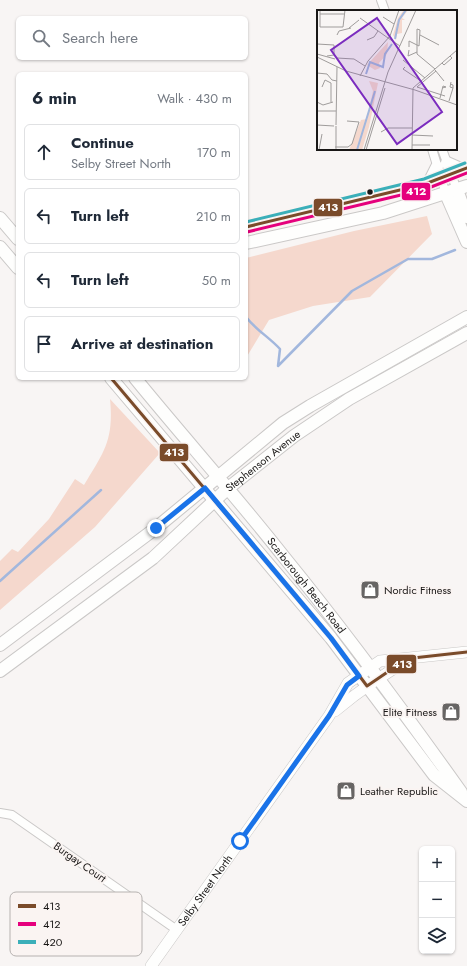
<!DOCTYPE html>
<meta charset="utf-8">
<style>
body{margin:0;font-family:Jost,sans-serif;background:#f6f6f7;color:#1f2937}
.controls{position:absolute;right:12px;bottom:12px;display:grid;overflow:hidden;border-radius:6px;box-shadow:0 1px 3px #0004}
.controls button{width:36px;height:36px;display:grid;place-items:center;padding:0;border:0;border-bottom:1px solid #e0e1e3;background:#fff;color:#1f2937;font:20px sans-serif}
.stop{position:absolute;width:12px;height:12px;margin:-9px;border:3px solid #1a73e8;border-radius:50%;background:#fff}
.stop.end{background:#1a73e8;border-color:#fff;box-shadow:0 1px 4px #0008}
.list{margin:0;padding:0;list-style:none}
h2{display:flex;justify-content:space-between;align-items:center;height:52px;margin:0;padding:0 16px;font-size:17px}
h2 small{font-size:13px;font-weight:400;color:#747a83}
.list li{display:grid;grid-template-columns:26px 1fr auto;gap:12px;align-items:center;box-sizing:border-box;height:56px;margin:0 8px 8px;padding:0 8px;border:1px solid #e0e1e3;border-radius:6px}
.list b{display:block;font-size:15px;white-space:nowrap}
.list p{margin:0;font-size:13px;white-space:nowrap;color:#747a83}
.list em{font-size:13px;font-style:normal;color:#747a83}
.icon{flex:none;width:22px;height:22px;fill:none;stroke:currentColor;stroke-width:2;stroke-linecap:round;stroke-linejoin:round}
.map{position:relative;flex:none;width:467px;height:966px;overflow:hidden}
.search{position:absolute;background:#fff;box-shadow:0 1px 3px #0004;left:16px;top:16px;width:232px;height:44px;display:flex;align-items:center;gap:10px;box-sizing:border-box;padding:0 14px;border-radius:6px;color:#747a83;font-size:15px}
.panel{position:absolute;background:#fff;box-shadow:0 1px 3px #0004;left:16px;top:72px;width:232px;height:308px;border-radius:6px}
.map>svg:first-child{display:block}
.green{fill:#f5d8cd}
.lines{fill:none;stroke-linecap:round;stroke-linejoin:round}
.stream{stroke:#a2b7dd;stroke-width:2.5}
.street-casing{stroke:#cac8c7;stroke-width:10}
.secondary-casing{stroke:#cac8c7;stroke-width:12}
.primary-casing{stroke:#cac8c7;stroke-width:14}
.street{stroke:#fefefd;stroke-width:8}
.secondary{stroke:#fefefd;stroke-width:11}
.primary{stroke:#fefefd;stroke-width:12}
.bus-1-casing{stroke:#faf4f2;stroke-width:6}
.bus-2-casing{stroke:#faf4f2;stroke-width:6}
.bus-3-casing{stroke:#faf4f2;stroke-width:6}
.bus-1{stroke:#7a4b2a;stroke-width:3}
.bus-2{stroke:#e5007d;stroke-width:3}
.bus-3{stroke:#3bafb9;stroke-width:3}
.route{stroke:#1a73e8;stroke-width:5}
.bus-dot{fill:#191716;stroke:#faf4f2;stroke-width:1.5}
.labels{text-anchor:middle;stroke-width:4;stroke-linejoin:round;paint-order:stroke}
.street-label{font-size:11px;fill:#191716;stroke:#faf4f2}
.poi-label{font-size:11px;fill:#191716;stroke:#faf4f2;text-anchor:start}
.inset-river{fill:none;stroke:#a2b7dd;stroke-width:2}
.inset-road{fill:none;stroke:#9f9c9b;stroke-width:1}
.view{fill:#7b2cbf;fill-opacity:0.15;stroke:#7b2cbf;stroke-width:2}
.inset-edge{fill:none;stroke:#191716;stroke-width:2}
.key{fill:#faf4f2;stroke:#b6b2b0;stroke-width:1}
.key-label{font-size:11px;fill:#191716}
.line-badge{stroke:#faf4f2;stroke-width:1.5}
.badge-label{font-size:11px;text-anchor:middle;font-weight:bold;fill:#fff}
</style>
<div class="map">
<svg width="467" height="966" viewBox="0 0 467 966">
<rect width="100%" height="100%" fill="#f8f5f4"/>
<path class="green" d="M427,216l5,18 -62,63 -57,9 -44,14 -23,38v-100l108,-27z
M110,399l50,54 -65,74 -95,83v-49l12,-12 6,3 31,-33 26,-40 9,6c20,-33 30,-45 26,-86z"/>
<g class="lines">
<path class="stream" d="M246,317c10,13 23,20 34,32l-2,17 74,-75 56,-32h24l23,-9
M0,581l101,-91"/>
<g class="street-casing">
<path id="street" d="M381,0l4,11
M432,149l14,45
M442,149l15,41
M0,813l12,2 165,115"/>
</g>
<g class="secondary-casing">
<g id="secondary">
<path d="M335,711c24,-20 48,-37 76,-52"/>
<path id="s1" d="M151,966l178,-250 19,-33 32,-22 87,-9"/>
</g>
</g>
<g class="primary-casing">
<g id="primary">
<path d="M447,163l16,7"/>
<path d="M429,183l8,-16"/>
<path d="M457,190l10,27"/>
<path d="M446,194l21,48"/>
<path d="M0,218l18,21"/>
<path d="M246,227l179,-43 42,-16"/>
<path d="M246,243l137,-30 84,-27"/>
<path d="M0,247l18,21"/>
<path d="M111,378l220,260 103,137 33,26"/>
<path id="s2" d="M135,378c49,60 101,118 149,179 62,76 120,155 177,235"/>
<path d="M0,645l156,-117 127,-105 27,-17 157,-89"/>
<path id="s3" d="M0,671l153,-113 74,-69 67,-53 55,-37 118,-66"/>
</g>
</g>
<use href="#street" class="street"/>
<use href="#secondary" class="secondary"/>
<use href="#primary" class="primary"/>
<g class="bus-1-casing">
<path id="bus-1" d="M246,227l179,-43 42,-16
M111,378l220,260 36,48 25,-17 21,-11 54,-6"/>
</g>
<g class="bus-2-casing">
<path id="bus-2" d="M247,232l179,-43 41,-16"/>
</g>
<g class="bus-3-casing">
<path id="bus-3" d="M246,222l178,-43 41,-16"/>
</g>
<use href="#bus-1" class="bus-1"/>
<use href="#bus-2" class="bus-2"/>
<use href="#bus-3" class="bus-3"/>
</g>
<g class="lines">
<path class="route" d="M156,528l49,-40 126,150 28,38 -12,9 -18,31 -89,125"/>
</g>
<defs>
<g id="shop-square" transform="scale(1)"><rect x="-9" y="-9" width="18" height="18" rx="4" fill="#676564" stroke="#faf4f2"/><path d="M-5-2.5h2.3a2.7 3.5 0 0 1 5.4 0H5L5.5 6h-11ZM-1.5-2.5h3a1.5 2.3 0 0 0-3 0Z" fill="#fff"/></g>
</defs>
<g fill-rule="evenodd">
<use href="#shop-square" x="370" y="590"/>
<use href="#shop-square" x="451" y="712"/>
<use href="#shop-square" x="346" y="791"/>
</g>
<circle class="bus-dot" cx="370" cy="192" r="3.5"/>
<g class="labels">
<g class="street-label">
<text dy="4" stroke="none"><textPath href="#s3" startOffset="337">Stephenson Avenue</textPath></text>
<text dy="4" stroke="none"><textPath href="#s2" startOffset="269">Scarborough Beach Road</textPath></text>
<text transform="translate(80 862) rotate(35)" y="4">Burgay Court</text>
<text dy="4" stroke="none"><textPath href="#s1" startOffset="93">Selby Street North</textPath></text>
</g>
<g class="poi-label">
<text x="384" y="594">Nordic Fitness</text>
<text x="437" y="716" text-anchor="end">Elite Fitness</text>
<text x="360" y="795">Leather Republic</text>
</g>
</g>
<g transform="translate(317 10)">
<rect width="140" height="140" fill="#f8f5f4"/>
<path d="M91,0l-6,8 3,2h-3v13l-5,1 -1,6 -3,-5 5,-17 5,-7zM71,32l-1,12 -8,9 1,5 -5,2 -8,-5zM52,71l9,2 -9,44 -7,23h-13l12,-30 6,-1 6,-28z" fill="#f5d8cd"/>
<path class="inset-river" d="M78,29l4,-19 7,-10M49,64l4,-12 13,5 2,-13 7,-10M40,140l18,-59"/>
<path class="inset-road" d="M3,0v17h23l2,-17M3,4h25M66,7l11,7M43,8l28,20M32,18l10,-8M100,19v25l18,15M20,25l2,-4 12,-3M103,25l19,10M71,28l12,8M50,30l7,-3 4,-6M0,34l17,1v10l-7,1M92,37v-6l10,5 1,-16 -3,-1M92,40l-1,6 9,-4M0,44l18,5M0,47l29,14 69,19 42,15M20,48l17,1 11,7M86,50l22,18M125,53l2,2 8,-7 -2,-2M88,57l-2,2 18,12M118,60l9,11M119,61l-19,16 28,9M0,63l10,1 5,6 5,1M43,66l8,-15 22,-25 9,-26M133,74l3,1v3l-3,-1 1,-5M5,77l3,-7 6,3v19M123,88l3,-12 3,1 -4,1M132,91l4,-13M0,92l6,3 10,-3M0,101h19M0,115l17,1M19,115l1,-58M64,122l7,-4h24M95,125l21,1M95,135h18M18,137h13l4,-3 7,-22 -12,-1M2,140l3,-16M19,140v-24M47,140l24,-78 28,-62M49,140l19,-62M95,140l1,-62 44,-38"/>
<path class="view" d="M60,8l65,94 -45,32 -66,-94z"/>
<rect width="140" height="140" class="inset-edge"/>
</g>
<rect x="10" y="892" width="132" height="64" rx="6" class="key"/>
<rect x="18" y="904" width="18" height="4" fill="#7a4b2a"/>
<rect x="18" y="922" width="18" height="4" fill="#e5007d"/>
<rect x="18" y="940" width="18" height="4" fill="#3bafb9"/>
<g class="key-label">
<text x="43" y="910">413</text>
<text x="43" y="928">412</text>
<text x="43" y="946">420</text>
</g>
<g class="line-badge">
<rect x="401" y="182" width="30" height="19" rx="4" fill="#e5007d"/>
<rect x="313" y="198" width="30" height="19" rx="4" fill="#7a4b2a"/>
<rect x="159" y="443" width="30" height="19" rx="4" fill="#7a4b2a"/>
<rect x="386" y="654" width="31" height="20" rx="4" fill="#7a4b2a"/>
</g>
<g class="badge-label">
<text x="416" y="195">412</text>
<text x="328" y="211">413</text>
<text x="174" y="456">413</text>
<text x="402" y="668">413</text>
</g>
</svg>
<div class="controls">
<button>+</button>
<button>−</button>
<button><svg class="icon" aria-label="layers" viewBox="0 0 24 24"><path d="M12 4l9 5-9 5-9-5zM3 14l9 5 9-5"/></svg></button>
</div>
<div class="stop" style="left:240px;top:841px"></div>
<div class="stop end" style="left:156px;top:528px"></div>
<div class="search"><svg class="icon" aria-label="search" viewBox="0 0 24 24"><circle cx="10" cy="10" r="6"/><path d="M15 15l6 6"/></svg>Search here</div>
<section class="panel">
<h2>6 min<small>Walk · 430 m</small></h2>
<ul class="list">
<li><svg class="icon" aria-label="ahead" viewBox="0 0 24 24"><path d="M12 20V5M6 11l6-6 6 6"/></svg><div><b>Continue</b><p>Selby Street North</p></div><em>170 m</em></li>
<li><svg class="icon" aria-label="left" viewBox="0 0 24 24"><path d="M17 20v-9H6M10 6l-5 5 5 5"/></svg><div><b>Turn left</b></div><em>210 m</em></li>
<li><svg class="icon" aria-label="left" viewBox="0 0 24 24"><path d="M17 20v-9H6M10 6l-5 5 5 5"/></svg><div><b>Turn left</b></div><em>50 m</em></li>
<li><svg class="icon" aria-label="arrive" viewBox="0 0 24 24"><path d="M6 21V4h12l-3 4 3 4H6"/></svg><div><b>Arrive at destination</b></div></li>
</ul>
</section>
</div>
